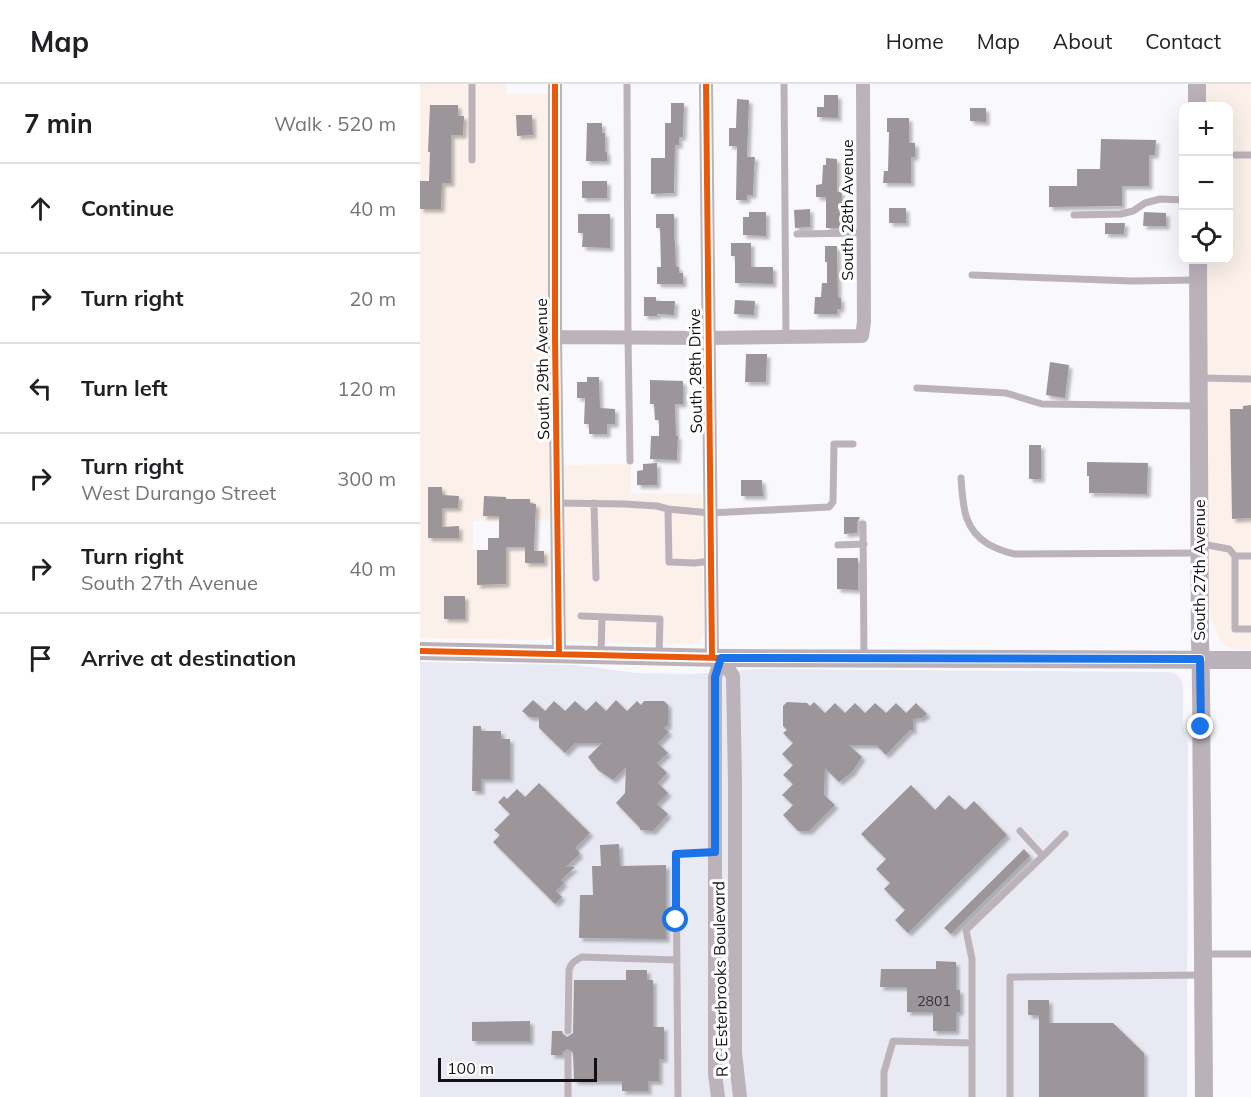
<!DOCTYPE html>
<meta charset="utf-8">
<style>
body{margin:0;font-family:Mulish,sans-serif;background:#f2f2f2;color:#202124}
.controls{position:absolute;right:18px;top:18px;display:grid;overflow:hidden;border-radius:12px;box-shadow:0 6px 24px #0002}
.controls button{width:54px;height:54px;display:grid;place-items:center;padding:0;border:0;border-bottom:2px solid #e0e0e0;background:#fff;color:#202124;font:30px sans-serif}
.scale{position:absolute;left:18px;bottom:15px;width:159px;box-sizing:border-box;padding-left:6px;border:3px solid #111113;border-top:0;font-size:16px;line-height:21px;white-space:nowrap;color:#111113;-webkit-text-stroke:4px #fff;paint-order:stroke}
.stop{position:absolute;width:18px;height:18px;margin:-14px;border:4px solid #1a73e8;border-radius:50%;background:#fff}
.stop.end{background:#1a73e8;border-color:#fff;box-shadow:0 2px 6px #0008}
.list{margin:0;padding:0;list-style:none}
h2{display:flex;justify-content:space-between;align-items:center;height:78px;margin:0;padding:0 24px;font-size:26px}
h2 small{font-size:20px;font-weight:400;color:#757577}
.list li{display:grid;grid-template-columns:39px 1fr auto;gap:18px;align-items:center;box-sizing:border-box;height:90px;padding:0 24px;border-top:2px solid #e0e0e0}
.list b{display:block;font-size:22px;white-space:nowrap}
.list p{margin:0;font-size:20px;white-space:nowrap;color:#757577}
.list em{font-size:20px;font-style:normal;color:#757577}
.icon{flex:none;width:33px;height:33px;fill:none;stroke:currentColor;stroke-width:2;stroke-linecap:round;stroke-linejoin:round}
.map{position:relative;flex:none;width:831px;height:1013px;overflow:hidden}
header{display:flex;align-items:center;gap:36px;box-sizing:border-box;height:84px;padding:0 30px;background:#fff;border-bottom:2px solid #e0e0e0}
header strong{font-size:28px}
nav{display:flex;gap:33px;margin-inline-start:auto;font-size:21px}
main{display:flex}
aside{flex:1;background:#fff}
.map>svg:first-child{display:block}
.built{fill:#e9e9f3}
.industrial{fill:#fcf1ea}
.building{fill:#9c959a;filter:url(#shadow)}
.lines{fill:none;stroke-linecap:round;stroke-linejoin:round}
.lane{stroke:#bcb2ba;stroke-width:7}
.street{stroke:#bcb2ba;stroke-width:14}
.secondary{stroke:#bab1b9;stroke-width:18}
.cycleway-casing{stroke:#fff;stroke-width:10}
.cycleway{stroke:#e8590c;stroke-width:6}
.route{stroke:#1a73e8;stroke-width:8}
.labels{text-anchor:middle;stroke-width:6;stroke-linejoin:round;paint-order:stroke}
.number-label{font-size:14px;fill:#343235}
.street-label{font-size:16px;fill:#111113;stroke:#fff}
</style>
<header>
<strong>Map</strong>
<nav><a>Home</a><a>Map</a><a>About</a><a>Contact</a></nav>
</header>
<main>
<aside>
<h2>7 min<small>Walk · 520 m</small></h2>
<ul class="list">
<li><svg class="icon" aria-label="ahead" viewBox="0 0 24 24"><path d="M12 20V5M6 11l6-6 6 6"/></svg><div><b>Continue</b></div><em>40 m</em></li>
<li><svg class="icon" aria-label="right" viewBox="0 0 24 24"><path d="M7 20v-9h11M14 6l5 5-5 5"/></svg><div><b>Turn right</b></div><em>20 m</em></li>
<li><svg class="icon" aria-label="left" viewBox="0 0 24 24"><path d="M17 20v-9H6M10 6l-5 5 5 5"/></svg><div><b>Turn left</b></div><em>120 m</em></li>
<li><svg class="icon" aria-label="right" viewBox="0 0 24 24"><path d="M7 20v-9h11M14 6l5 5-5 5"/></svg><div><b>Turn right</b><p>West Durango Street</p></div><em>300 m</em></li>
<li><svg class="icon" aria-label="right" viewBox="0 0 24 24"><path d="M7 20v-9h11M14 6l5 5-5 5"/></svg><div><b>Turn right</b><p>South 27th Avenue</p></div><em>40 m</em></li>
<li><svg class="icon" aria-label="arrive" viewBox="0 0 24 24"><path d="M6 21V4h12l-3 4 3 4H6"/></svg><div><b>Arrive at destination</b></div></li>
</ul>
</aside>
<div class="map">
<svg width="831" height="1013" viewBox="0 0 831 1013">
<defs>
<filter id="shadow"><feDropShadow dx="3.5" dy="3.5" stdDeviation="1.5" flood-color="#0004"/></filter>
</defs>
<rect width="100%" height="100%" fill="#f9f9fd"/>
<path class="built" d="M0,578l154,3 62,8 57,1 63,-5 414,3 6,2 4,4 3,6v41l5,20 -1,352h-767z"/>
<path class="industrial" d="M0,0h86l1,10h44l1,426 -79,1v29h79l1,81 -4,6 -5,3 -124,-2z
M784,0h47v565h-16l-7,-2 -7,-5 -10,-23 -3,-16 -3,-343h23v-154h-24z
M211,380v29l71,1 2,141 -3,6 -4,3 -126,-2 -5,-2 -3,-6v-169z"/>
<path class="building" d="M404,11h14v23l-21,-1v-10h7z
M317,15l12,1 -2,57h8l-1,14 -1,24h-6v5h-11l1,-54h-8v-18h7z
M251,19h13l-1,34h-4v8h-4l-1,48 -23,1v-36h14v-35h6z
M10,21h28v11h6l-1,19h-12v48h-9l-1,26h-21v-28h9l1,-29h-2z
M550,24h16v14l-16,-1z
M96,31h16l1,20 -16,1z
M467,34h22v25h6v14h-4v26h-28l1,-12h4l1,-39h-2z
M167,39h15v10h3v18l2,1v9h-21z
M681,55l55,1 -1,15h-6v31h-27v20l-73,1v-21h28v-17h23z
M406,74l11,1v33h5l-1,36h-15v-31h-10v-12l6,-1 1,-19h3z
M162,97h25v17h-25z
M469,124h17v15h-17z
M390,125v18l-15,1 -1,-18z
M329,128h17v24l-23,-1v-18h6z
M724,128l22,1v13h-23z
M158,130h32v34l-28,-1 1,-14h-5z
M236,130h18v27h1l1,26h3v6h4v11h-26v-17h4l-1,-39h-4z
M685,139h20l-1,11h-19z
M311,159h20v24h22v17l-38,-1v-27h-4z
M405,162h12l1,52h3v11h-4v5h-23l1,-17h6l1,-14h5v-21h-2z
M224,213h12v4h19l-1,14 -17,-1v2h-13z
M315,216l20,1 -1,14 -20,-1z
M326,270h21l-1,28h-21z
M630,278l19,3 -4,33 -19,-3z
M167,293h12l1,31 15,1v15h-8v10h-18v-10h-5l1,-26h-8v-16h10z
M230,296l33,1v23h-8l1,32h2l-1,24 -27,-1 1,-23h8v-16h-4l-1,-16h-4z
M831,321v113l-19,1 -2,-110h13v-3z
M609,361h12v34h-12z
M667,378l61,1 -1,31 -58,-1v-17h-2z
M237,379v22h-20v-14l6,-1v-6z
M321,396h21l1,16h-22z
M8,403h14v8l17,1 -1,12h-16v19l17,-1v12h-31z
M64,412l22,1v2h24v4l6,1 -2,47h10v12h-19v-16h-19v37l-29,1v-35h11v-12h11v-22h-16z
M424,433h16l-3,6v10l-13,1z
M417,474h21v32l-21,-1z
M24,512h21v23h-21z
M113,616l12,11 9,-10 11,10 10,-10 11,10 10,-10 10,10 10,-11 11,11 10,-10 4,4 3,-4h20l4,4v20l-4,3 5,4 -11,11 10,10 -11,10 10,10 -9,10 10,10 -11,11 11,10 -15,17 -13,-1v-2l-24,-25 9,-10 1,-26 -13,13 -15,-10 -10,-13 14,-14h-27l-10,10 -26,-25v-11h-10l-7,-6z
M367,618l20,1 3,3 4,-4 11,11 10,-10 10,10 10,-10 10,10 10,-10 11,10 10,-10 10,10 10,-10 11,11 -5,4 -9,1v12l-3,-1 -24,25 -10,-10h-27l13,12 -10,15 -13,10 -14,-14 -1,27 11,10 -26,26h-11l-15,-16 10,-10 -11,-10 11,-11 -10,-9 10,-10 -11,-11 11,-11 -10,-10 4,-3 -4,-4v-20z
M53,642h8v5h20v8h9v40h-29v12h-9z
M119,699l51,50 -15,15 4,4v3l-13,12h9l-14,13 3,3 -8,8 6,6 -7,7 -62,-62 7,-7 -6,-5 16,-16 -12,-12 6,-6 3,3 10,-10 8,8z
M491,701l24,25 14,-15 16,15 9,-9 33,34 -99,98 -13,-13 10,-10 -21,-21 6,-6 -14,-14 10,-10 -25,-25z
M199,760l1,22 46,-1v74l-87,-1 1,-43h13l-1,-29h9l-1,-21z
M604,765l6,7 -79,78 -7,-6z
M516,877l20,1v28h4v22h-4v19h-23v-19h-26v-25h-27l1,-18h55z
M206,886h21v10h6v47h11v32h-5v22h-11v10h-26v-10h-48l-1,-29 -6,-3 -4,3 -1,3h-11l1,-24h10l1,3 4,3 6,-4 1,-53h52z
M608,916h21v23h64l31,30v44h-105v-82h-11z
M110,937v20h-58v-19z"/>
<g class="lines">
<path class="lane" d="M52,0v76
M207,0l1,253 2,124
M364,0l2,253
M815,71h16
M654,131l47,-1 12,-3 12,-8 15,-4 24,1
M377,150l66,-1
M552,191l160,6 66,-1
M781,294l50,1
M497,304l89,5 36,11 157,2
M541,394c2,27 2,51 27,66 9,5 17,8 27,10l184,-1
M137,419l67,1 33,2 11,3
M174,419l2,75
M443,440l1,134
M782,460l27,5 6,7v73h16
M418,461l26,-1
M815,472h16
M291,477l-16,2 -26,-1 -1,-53 42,4 119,-6 4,-5 1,-58h19
M161,532l79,3 -1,37
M181,570l1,-37
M623,772l22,-22
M784,870h47
M148,947l1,-61c2,-7 6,-10 13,-13l95,3
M148,1013v-42
M258,1013l-2,-243 39,-2
M464,1013v-25l9,-31 79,2
M552,1013v-138l-6,-29 77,-74 -23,-25
M590,1013v-120l193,-2"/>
<path class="street" d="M135,0v253l4,317
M286,0l6,573
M135,253l153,1 154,-2 2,-14 -1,-238
M301,574l12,18 2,107v270l5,44
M298,1013l-3,-23v-397l6,-19"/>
<path class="secondary" d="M777,0v22
M778,176l2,381c2,58 1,116 2,173 0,95 2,189 2,283
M0,567l301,7 530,2"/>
<g class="cycleway-casing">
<path id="cycleway" d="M135,0v253l4,317
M286,0l6,573
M0,567l301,7 479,1"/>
</g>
<use href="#cycleway" class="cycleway"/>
</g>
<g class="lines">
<path class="route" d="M256,836v-66l39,-2v-175l6,-19 479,1 1,68"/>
</g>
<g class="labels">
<g class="number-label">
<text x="514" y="922">2801</text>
</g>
<g class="street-label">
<text transform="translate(427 126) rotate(-90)" y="6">South 28th Avenue</text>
<text transform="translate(122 285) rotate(-91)" y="6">South 29th Avenue</text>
<text transform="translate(275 287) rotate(-91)" y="6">South 28th Drive</text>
<text transform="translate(779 486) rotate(-90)" y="6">South 27th Avenue</text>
<text transform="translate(300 895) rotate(-91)" y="6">R C Esterbrooks Boulevard</text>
</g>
</g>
</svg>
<div class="controls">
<button>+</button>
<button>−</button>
<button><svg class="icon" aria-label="locate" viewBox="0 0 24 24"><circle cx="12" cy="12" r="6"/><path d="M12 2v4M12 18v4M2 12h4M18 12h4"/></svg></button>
</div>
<div class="scale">100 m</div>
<div class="stop" style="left:256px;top:836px"></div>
<div class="stop end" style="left:781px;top:643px"></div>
</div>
</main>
